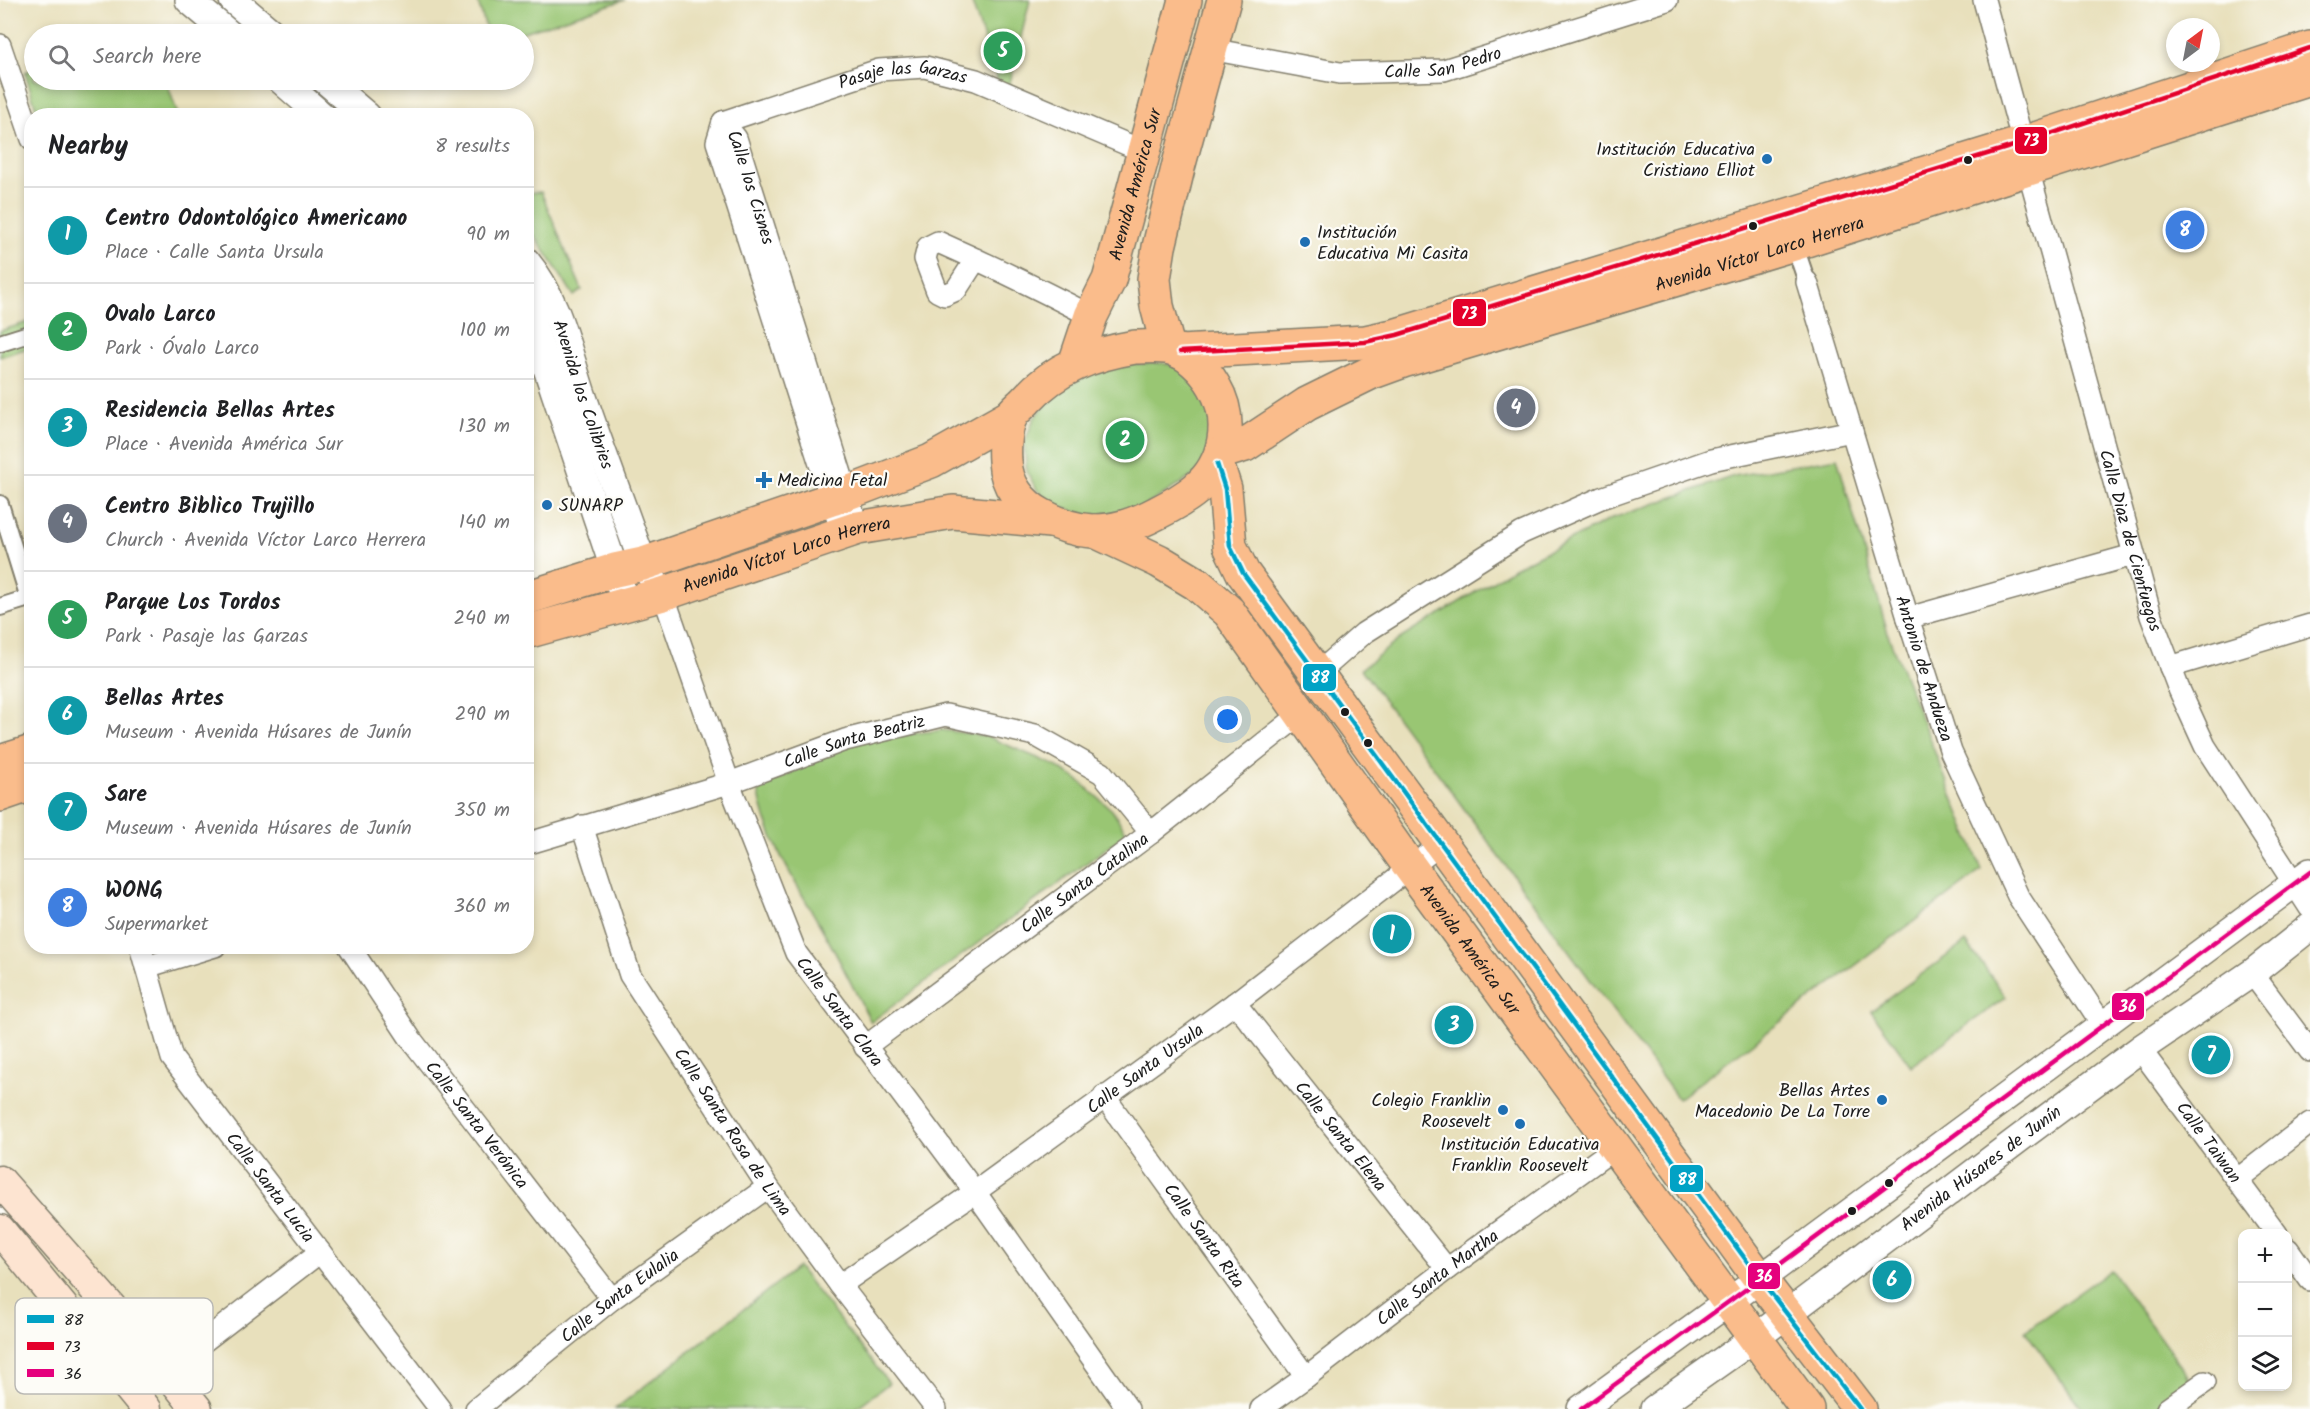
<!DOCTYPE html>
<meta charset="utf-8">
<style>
body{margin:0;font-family:Kalam,sans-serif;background:#f6f6f6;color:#202124}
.controls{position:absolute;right:18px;bottom:18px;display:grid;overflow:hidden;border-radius:12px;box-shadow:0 3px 9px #0003}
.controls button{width:54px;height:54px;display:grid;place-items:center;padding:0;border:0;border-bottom:2px solid #e0e0e0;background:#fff;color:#202124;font:30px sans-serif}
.compass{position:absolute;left:2166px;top:18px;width:54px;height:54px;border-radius:50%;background:#fff;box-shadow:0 3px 9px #0003;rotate:32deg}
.you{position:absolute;left:1228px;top:720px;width:21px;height:21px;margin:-15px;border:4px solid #fff;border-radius:50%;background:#1a73e8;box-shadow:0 0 0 9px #1a73e833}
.badge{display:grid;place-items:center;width:39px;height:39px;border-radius:50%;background:#d93025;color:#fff;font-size:20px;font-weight:700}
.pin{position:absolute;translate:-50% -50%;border:3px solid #fff;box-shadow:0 2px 6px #0006}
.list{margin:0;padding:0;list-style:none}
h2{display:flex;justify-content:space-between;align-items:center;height:78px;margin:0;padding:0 24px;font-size:26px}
h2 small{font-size:20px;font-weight:400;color:#757577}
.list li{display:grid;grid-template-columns:39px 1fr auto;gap:18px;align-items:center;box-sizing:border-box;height:96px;padding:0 24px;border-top:2px solid #e0e0e0}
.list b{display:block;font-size:22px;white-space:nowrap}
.list p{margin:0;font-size:20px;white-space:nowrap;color:#757577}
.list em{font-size:20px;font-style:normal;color:#757577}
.icon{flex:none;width:33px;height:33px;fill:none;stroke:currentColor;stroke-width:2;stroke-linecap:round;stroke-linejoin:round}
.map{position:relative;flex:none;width:2310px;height:1409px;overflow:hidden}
.search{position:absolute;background:#fff;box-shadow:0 3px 9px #0003;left:24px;top:24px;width:510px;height:66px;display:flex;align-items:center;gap:15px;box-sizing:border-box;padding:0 21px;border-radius:33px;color:#757577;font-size:22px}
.panel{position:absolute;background:#fff;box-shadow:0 3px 9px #0003;left:24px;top:108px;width:510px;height:846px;border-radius:24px}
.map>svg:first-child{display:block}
.green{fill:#99c673;stroke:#5a7148;stroke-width:1.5}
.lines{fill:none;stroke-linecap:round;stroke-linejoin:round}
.pedestrian-casing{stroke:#827e6c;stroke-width:20}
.minor-casing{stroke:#827e6c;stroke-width:24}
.tertiary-casing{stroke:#827e6c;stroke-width:30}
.secondary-casing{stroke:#827e6c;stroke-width:33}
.primary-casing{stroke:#827e6c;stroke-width:36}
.pedestrian{stroke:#fff;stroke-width:16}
.minor{stroke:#fff;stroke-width:21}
.tertiary{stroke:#fff;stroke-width:27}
.secondary{stroke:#fde4d1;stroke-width:30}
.primary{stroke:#fabc8b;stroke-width:33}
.bus-1-casing{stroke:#fdfcf7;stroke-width:9}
.bus-2-casing{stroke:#fdfcf7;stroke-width:9}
.bus-3-casing{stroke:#fdfcf7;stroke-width:9}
.bus-1{stroke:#01a2c5;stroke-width:4.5}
.bus-2{stroke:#e4002b;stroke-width:4.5}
.bus-3{stroke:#e5007d;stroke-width:4.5}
.poi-dot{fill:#1f6fb2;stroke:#fdfcf7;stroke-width:2}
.bus-dot{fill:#1c1c1c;stroke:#fdfcf7;stroke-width:2}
.labels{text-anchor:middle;stroke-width:4.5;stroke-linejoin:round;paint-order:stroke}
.street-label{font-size:18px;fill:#1c1c1c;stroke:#fdfcf7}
.poi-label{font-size:18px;fill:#1c1c1c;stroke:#fdfcf7;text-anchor:end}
.key{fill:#fdfcf7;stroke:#bab9b5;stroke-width:1.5}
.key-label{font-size:16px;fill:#1c1c1c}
.line-badge{stroke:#fdfcf7;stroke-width:2}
.badge-label{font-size:16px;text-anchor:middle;font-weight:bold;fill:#fff}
</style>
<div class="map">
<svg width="2310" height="1409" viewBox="0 0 2310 1409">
<rect width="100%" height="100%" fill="#fdfcf7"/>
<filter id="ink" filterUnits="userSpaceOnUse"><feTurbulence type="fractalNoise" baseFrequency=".0167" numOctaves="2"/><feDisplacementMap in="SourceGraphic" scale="12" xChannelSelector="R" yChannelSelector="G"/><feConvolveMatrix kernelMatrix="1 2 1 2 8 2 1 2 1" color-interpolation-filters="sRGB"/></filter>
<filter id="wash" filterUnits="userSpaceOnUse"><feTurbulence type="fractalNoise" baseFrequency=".008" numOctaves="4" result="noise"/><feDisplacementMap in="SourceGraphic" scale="24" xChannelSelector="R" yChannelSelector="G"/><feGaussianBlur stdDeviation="1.35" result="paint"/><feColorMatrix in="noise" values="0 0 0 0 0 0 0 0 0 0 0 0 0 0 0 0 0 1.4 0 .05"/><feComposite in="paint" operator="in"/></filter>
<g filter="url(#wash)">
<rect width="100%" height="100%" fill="#e8e0bc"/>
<path class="green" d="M477,0h148l-108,34h-29z
M971,0h59l-25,103z
M34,69v11h132l12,35h-140l-13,-43z
M541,192l41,98 -8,6 -37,-57 -10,-11v-35z
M31,321v26l-31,10v-26z
M1162,363l27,6 20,15 6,78 -78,49 -49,5 -35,-11 -16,-15 -10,-18 -3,-28 10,-26 26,-28 31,-17 41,-9z
M1837,458l53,182 92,230 -304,229 -317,-430 40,-31 113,-70 99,-50 121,-42z
M942,730l44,6 68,29 23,14 35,31 15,23 -256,189c-17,-32 -32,-64 -50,-95 -25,-44 -54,-86 -63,-138l98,-48z
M1966,942l40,55 -95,69 -40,-55z
M798,1267l91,116 -34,26h-240z
M2111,1270l82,113 -38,26h-73l-57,-78z"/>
</g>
<g filter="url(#ink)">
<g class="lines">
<g class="pedestrian-casing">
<path id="pedestrian" d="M1794,244l13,38
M0,343l32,-10
M0,504l29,94
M0,607l32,-10"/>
</g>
<g class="minor-casing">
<g id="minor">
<path id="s1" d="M1984,0l39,143 5,26 123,447 27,71 27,59 105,162"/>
<path d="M0,45l32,94"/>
<path id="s2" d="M1210,49l130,24 104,-3 223,-70"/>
<path id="s3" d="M723,122l156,-52 46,-3 51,13 169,72"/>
<path d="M723,122l-6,20 125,391"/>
<path id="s4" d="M723,122l13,16 122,390"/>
<path d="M976,259l-20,31 -11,5 -8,-4 -12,-32 3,-12 10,-5c52,23 103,48 153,74"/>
<path id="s5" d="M1807,282l101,336 43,134 67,144 86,131"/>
<path id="s6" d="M663,594l66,189 67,170 179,239 153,217"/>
<path d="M1908,618l225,-63"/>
<path d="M2170,667l140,-42"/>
<path d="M1316,675l48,-42 158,-100 79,-35 110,-38 141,-29"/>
<path id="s7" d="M582,826l48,149 138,212 72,98 96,124"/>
<path id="s8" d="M526,844l203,-61 116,-43 101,-25 89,20 67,38 49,60"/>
<path id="s9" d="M140,946l32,112 268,351"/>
<path id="s10" d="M349,946l61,92 202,261"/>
<path d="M146,967l69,-21"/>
<path d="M2252,973l58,78"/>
<path id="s11" d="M1235,1003l212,266"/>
<path id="s12" d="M865,1047l286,-214 151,-120"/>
<path id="s13" d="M2140,1049l137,185"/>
<path id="s14" d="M1104,1096l202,281"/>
<path d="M2238,1179l72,-56"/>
<path d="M2288,1249l22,31"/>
<path id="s15" d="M840,1285l135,-93 260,-189 207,-160"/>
<path d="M134,1395l186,-143"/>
<path id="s16" d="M476,1409l136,-110 156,-112"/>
<path id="s17" d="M1261,1409l45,-32 141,-108 169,-122"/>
<path d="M2167,1409l38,-27"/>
</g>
</g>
<g class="tertiary-casing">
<g id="tertiary">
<path d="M189,0l40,34"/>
<path d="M233,0l40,34"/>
<path d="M281,80l41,36"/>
<path d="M325,80l42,36"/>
<path id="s18" d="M526,261c34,41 41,91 58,139 19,55 40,110 59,164l11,17"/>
<path d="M526,306l100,298"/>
<path d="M1581,1409l179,-130 550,-407"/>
<path id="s19" d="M1654,1409l116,-82 250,-189 120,-89 112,-76 58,-46"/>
</g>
</g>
<g class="secondary-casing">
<path id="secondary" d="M0,1181l166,189 31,39
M0,1230l146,179"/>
</g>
<g class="primary-casing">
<g id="primary">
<path d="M1135,347c10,0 21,-1 31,0 20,3 39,23 48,39 20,34 12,78 -18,103 -12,10 -25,17 -39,24 -19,10 -42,19 -65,18 -18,-1 -35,-7 -51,-16 -20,-11 -35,-30 -36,-54 -1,-13 0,-33 6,-45 3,-6 11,-11 15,-16 29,-32 67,-46 109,-53z"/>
<path d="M1168,347l-11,-41 -3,-27 5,-32 20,-83 45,-164"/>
<path d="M1180,352l185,-10 32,-7 626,-192 287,-95"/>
<path id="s20" d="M1075,364l16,-48 18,-36 76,-280"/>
<path id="s21" d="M1222,452l23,-7 62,-41 63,-31 33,-12 391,-117 516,-165"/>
<path d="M1217,464l8,25 5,57 13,27 517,706 100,130"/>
<path id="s22" d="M1095,531l64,30 38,23 32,28 181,255 397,542"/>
<path d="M526,598l89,-28 28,-6 189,-65 99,-38 80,-45"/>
<path id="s23" d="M526,632l137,-38 195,-66 95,-16 97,9"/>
<path d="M0,762l32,-10"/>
<path d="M0,795l32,-11"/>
</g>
</g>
<use href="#pedestrian" class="pedestrian"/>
<use href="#minor" class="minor"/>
<use href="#tertiary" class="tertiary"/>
<use href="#secondary" class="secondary"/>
<use href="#primary" class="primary"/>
<g class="bus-1-casing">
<path id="bus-1" d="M1217,464l8,25 5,57 13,27 517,706 100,130"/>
</g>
<g class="bus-2-casing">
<path id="bus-2" d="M1180,352l185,-10 32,-7 626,-192 287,-95"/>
</g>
<g class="bus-3-casing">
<path id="bus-3" d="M1581,1409l179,-130 550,-407"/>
</g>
<use href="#bus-1" class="bus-1"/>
<use href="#bus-2" class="bus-2"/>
<use href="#bus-3" class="bus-3"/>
</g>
</g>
<g class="poi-dot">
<circle cx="1767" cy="159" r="6"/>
<circle cx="1305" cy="242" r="6"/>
<path d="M761 471h6v6h6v6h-6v6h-6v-6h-6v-6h6z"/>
<circle cx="547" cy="505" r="6"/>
<circle cx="1882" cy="1100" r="6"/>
<circle cx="1503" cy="1110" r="6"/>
<circle cx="1520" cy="1124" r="6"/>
</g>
<g class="bus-dot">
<circle cx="1968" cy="160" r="5"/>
<circle cx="1753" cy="226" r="5"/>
<circle cx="1345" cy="712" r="5"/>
<circle cx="1368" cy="743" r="5"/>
<circle cx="1889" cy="1183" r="5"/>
<circle cx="1852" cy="1211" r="5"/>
</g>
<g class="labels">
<g class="street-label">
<text dy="6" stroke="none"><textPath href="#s2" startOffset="236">Calle San Pedro</textPath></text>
<text dy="6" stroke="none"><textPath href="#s3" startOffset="188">Pasaje las Garzas</textPath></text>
<text dy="6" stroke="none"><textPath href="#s20" startOffset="190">Avenida América Sur</textPath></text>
<text dy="6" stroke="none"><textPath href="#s4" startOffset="72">Calle los Cisnes</textPath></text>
<text dy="6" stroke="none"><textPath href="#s21" startOffset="576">Avenida Víctor Larco Herrera</textPath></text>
<text dy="6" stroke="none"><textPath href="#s18" startOffset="146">Avenida los Colibries</textPath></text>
<text dy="6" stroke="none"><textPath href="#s1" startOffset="560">Calle Diaz de Cienfuegos</textPath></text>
<text dy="6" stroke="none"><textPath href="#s23" startOffset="272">Avenida Víctor Larco Herrera</textPath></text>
<text dy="6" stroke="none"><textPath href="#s5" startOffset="404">Antonio de Andueza</textPath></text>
<text dy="6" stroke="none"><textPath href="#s8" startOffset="344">Calle Santa Beatriz</textPath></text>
<text dy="6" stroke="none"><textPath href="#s12" startOffset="274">Calle Santa Catalina</textPath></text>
<text dy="6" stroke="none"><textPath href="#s22" startOffset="572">Avenida América Sur</textPath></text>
<text dy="6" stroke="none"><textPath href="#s6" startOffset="456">Calle Santa Clara</textPath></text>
<text dy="6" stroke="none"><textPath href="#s15" startOffset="374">Calle Santa Ursula</textPath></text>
<text dy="6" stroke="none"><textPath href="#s10" startOffset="220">Calle Santa Verónica</textPath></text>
<text dy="6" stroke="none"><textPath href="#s7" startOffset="344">Calle Santa Rosa de Lima</textPath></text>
<text dy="6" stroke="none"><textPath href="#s11" startOffset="170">Calle Santa Elena</textPath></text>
<text dy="6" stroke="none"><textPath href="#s13" startOffset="116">Calle Taiwan</textPath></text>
<text dy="6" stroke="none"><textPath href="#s19" startOffset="406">Avenida Húsares de Junín</textPath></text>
<text dy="6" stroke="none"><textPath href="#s9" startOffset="279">Calle Santa Lucia</textPath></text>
<text dy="6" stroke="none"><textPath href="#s14" startOffset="172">Calle Santa Rita</textPath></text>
<text dy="6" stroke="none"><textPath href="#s17" startOffset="220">Calle Santa Martha</textPath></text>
<text dy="6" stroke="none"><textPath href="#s16" startOffset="183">Calle Santa Eulalia</textPath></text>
</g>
<g class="poi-label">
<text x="1755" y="155">Institución Educativa<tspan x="1755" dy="21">Cristiano Elliot</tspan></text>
<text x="1317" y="238" text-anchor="start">Institución<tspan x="1317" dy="21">Educativa Mi Casita</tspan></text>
<text x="777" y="486" text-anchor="start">Medicina Fetal</text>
<text x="559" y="511" text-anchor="start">SUNARP</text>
<text x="1870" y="1096">Bellas Artes<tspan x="1870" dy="21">Macedonio De La Torre</tspan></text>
<text x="1491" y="1106">Colegio Franklin<tspan x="1491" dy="21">Roosevelt</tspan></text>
<text x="1520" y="1150" text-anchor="middle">Institución Educativa<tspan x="1520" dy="21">Franklin Roosevelt</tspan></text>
</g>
</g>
<rect x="15" y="1298" width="198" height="96" rx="9" class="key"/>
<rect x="27" y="1315" width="27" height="8" fill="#01a2c5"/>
<rect x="27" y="1342" width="27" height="8" fill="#e4002b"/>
<rect x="27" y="1369" width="27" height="8" fill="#e5007d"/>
<g class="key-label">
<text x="64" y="1325">88</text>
<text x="64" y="1352">73</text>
<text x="64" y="1379">36</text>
</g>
<g class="line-badge">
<rect x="2014" y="126" width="34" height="29" rx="6" fill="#e4002b"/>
<rect x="1452" y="298" width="35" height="29" rx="6" fill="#e4002b"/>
<rect x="1302" y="663" width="35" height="29" rx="6" fill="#01a2c5"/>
<rect x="2111" y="992" width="34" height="29" rx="6" fill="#e5007d"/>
<rect x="1669" y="1164" width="35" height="29" rx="6" fill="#01a2c5"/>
<rect x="1747" y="1262" width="34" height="28" rx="6" fill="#e5007d"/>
</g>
<g class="badge-label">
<text x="2031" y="146">73</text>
<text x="1469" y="319">73</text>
<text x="1320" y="683">88</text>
<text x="2128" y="1012">36</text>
<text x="1687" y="1185">88</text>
<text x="1764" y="1282">36</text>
</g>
</svg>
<div class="controls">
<button>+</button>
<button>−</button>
<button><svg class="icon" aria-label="layers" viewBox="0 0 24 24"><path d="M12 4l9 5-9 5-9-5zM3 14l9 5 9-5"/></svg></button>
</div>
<svg class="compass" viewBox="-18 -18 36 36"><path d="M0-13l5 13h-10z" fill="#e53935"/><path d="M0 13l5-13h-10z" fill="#757577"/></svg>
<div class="you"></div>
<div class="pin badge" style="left:1392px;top:934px;background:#0f9aa8">1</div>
<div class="pin badge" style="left:1125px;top:440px;background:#2e9e5b">2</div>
<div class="pin badge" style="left:1454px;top:1025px;background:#0f9aa8">3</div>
<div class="pin badge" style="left:1516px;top:408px;background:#6b7280">4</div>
<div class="pin badge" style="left:1003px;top:51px;background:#2e9e5b">5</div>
<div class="pin badge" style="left:1892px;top:1280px;background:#0f9aa8">6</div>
<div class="pin badge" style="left:2211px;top:1055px;background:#0f9aa8">7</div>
<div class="pin badge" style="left:2185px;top:230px;background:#3f7fe0">8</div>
<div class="search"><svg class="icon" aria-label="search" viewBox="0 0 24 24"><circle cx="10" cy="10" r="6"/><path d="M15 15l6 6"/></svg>Search here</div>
<section class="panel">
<h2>Nearby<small>8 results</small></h2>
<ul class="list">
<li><span class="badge" style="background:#0f9aa8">1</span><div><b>Centro Odontológico Americano</b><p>Place · Calle Santa Ursula</p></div><em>90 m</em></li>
<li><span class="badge" style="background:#2e9e5b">2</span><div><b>Ovalo Larco</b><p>Park · Óvalo Larco</p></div><em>100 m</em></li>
<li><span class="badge" style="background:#0f9aa8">3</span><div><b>Residencia Bellas Artes</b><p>Place · Avenida América Sur</p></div><em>130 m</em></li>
<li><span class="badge" style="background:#6b7280">4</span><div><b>Centro Biblico Trujillo</b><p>Church · Avenida Víctor Larco Herrera</p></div><em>140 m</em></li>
<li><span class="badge" style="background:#2e9e5b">5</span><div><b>Parque Los Tordos</b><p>Park · Pasaje las Garzas</p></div><em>240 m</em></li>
<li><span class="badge" style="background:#0f9aa8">6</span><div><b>Bellas Artes</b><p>Museum · Avenida Húsares de Junín</p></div><em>290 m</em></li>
<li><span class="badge" style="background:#0f9aa8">7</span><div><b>Sare</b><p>Museum · Avenida Húsares de Junín</p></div><em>350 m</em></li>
<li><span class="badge" style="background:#3f7fe0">8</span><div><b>WONG</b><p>Supermarket</p></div><em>360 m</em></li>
</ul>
</section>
</div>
